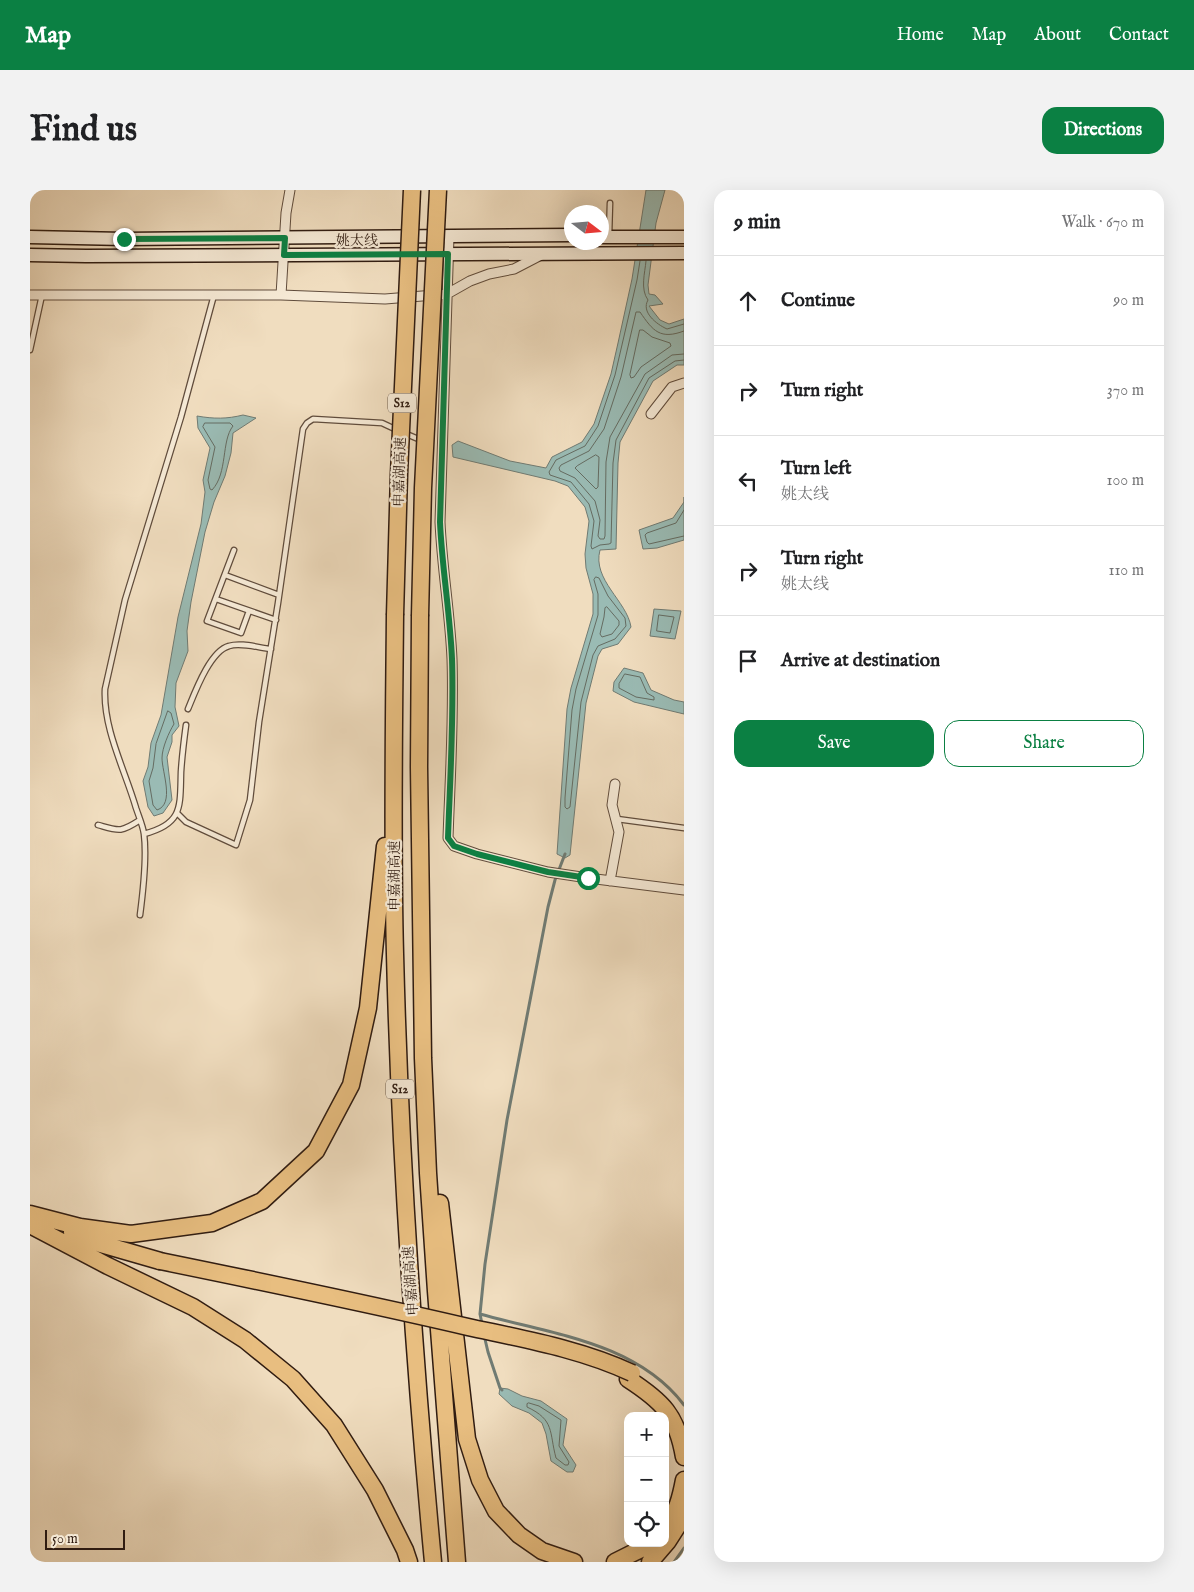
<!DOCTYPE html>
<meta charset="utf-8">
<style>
body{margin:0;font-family:"IM FELL English","Noto Serif SC",serif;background:#f2f2f2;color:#202124}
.controls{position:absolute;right:15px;bottom:15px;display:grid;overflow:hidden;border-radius:10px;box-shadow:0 5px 20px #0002}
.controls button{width:45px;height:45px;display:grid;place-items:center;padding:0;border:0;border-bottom:1px solid #e0e0e0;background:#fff;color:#202124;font:25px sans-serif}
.compass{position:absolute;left:534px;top:15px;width:45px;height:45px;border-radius:50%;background:#fff;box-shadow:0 5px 20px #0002;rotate:106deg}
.scale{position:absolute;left:15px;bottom:12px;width:80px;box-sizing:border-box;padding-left:5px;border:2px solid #301c11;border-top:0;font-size:14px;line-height:18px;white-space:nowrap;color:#301c11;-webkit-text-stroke:4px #f5e9d5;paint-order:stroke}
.stop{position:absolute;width:15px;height:15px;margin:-11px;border:4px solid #0b8043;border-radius:50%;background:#fff}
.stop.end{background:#0b8043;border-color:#fff;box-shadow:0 1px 5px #0008}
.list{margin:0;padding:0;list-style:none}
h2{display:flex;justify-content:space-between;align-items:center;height:65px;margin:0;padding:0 20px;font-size:21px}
h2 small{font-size:16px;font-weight:400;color:#757577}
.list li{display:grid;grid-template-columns:32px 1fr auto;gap:15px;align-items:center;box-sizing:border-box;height:90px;padding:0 20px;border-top:1px solid #e0e0e0}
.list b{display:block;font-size:19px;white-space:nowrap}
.list p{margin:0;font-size:16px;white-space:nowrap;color:#757577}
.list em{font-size:16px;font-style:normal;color:#757577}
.actions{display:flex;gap:10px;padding:15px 20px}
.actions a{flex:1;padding:11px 0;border:1px solid #0b8043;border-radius:15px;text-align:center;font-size:18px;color:#0b8043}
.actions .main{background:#0b8043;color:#fff}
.icon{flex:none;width:28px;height:28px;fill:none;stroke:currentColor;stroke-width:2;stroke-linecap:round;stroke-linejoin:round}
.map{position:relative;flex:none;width:654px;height:1372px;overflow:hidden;border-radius:15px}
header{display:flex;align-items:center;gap:30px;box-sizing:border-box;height:70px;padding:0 25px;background:#0b8043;color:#fff}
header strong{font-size:24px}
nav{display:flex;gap:28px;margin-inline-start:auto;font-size:18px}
.intro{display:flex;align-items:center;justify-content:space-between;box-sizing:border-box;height:120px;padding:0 30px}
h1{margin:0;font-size:35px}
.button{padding:12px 22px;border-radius:15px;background:#0b8043;color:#fff;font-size:18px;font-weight:700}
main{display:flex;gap:30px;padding:0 30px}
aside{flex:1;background:#fff;border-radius:15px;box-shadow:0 5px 20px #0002}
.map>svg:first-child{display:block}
.water{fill:#9abbb4;stroke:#707b73}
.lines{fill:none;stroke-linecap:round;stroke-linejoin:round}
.shore{stroke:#656c62;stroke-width:1}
.stream{stroke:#707b73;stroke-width:3}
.lane-casing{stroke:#604c3c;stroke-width:7}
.street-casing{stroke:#604c3c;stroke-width:11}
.secondary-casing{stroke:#301c11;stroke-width:15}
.highway-casing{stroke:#301c11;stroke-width:19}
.lane{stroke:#f5e9d5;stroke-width:4.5}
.street{stroke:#f5e9d5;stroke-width:9}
.secondary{stroke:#f5e9d5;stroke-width:12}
.highway{stroke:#e8be80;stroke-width:16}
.highway-bridge-casing{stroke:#301c11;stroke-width:19;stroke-linecap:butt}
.highway-bridge{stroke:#e8be80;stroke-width:16}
.route{stroke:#0b8043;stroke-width:6}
.labels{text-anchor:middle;stroke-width:4.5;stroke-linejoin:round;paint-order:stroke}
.shield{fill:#f5e9d5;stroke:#6b5a4c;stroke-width:1}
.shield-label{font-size:12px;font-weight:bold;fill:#301c11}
.street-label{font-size:14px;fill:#301c11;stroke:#f5e9d5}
</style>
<header>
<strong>Map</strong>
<nav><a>Home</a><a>Map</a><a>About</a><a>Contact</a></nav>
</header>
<div class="intro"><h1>Find us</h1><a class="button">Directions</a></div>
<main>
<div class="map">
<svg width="654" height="1372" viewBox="0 0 654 1372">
<rect width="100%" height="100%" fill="#f0ddbf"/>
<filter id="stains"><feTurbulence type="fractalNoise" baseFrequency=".004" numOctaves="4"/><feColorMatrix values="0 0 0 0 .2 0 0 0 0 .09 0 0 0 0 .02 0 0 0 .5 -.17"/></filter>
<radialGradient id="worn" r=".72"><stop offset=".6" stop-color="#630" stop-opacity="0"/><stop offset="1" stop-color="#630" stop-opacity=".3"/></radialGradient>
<path class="water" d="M616,0h19l-9,33 -8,62 1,9 6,1 8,9 -14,2 11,14 9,4 15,-5v46h-7l-24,16 -33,61 -2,21 -2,86 -16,1c-8,30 27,51 31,77l-13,17 -16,5 -4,7 -12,47 -16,152 -5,3 -8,-4 10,-145 4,-21 22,-74v-20l-7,-26 -1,-14 4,-33 -4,-14 -17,-21 -13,-5 -102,-24 -1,-12 6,-4 52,20 36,7 6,-11 30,-15 12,-18 17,-50 7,-31 14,-64z
M213,225l13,3 -23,15 -2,20 -6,23 -11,26 -9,30 -14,70 -4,29 1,20 -12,32 -1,24 4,19 -7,9v7l-5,15 5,43 -9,13 -9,3 -6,-9 -5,-26 5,-14 3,-24 10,-28 17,-98 23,-93 4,-32 -2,-12 7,-32 -12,-20 -1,-12c17,3 30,3 46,-1z
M654,307v43l-27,8 -14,1 -4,-19 34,-12 11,-16z
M624,419l27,2 -6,28 -25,-3z
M594,478l19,5 8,17 23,10 10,2v12l-50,-12 -21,-11 1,-9z
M470,1198l8,1 14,7 19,5 26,18 -4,26 13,20 -3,7h-6l-16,-11 -5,-27 -4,-11 -13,-10 -17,-7 -13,-12z"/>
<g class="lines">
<path class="shore" d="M610,71l-3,19 -22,95 -17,51 -13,20 -29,14 -7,12 1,3 21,7 18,22 5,17 -3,25 1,3 8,-4 9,-1 2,-1 2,-80 3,-23 33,-62 26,-17 9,-1
M616,71c-1,12 -6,28 2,39 -7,12 8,24 19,29l17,-5
M610,140h3l9,7 18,6 1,3 -30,21 -7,10 -3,1 -1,-3z
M654,141c-24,9 -31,0 -44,-19h-4l-15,65 -17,52 -15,22 -28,14 -2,3 1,3 15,7 20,23 5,19 -2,16 2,3h4l1,-3 1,-74 4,-25 35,-63 27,-19 12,-1
M175,233h25l3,3c-12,15 -5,47 -21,64l-2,-1 -2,-9 7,-33 -12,-20z
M566,265l3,2 -1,30 -2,2 -21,-21 2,-2z
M654,320l-8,13 -29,10 -2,2 2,7 2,2 35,-8
M566,387l3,1 9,18 17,22 1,8 -11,13 -17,7 -5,9 -12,47 -11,105 -3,2 -2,-2v-9l7,-88 4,-21 22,-74v-21l-4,-14z
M577,417l12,14v4l-7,9 -10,3 -2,-3 4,-17 1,-9z
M629,425l15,2 -4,16 -13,-2z
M595,484l15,3 7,16 7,4v3l-18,-3 -17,-9v-4z
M138,521l3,2 3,11c-5,8 -12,24 -12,34 0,14 13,46 -5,52l-4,-5 -4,-24 4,-13 3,-24z
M499,1213l10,3 22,14 -2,26 10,16 -1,3h-3l-9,-7c-7,-26 -1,-38 -29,-51v-3z"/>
<path class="stream" d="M450,1124c71,20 156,28 204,91
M452,1134l-2,-10 5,-50 22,-144 41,-213 7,-27 10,-26
M454,1145l4,17 12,36 2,2
M644,1372l10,-14"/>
<g class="lane-casing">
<path id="lane" d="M579,46l1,-33
M0,160l12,-55
M374,243l19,8
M204,360l-27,71 34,12 8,-22
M195,385l54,20
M186,409l60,21
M158,519c7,-17 22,-58 41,-63 12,-4 30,2 42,3
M147,623l9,9 50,23 14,-45 9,-78 19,-119 25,-174 4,-6 6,-4 69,4 15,7
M587,629l67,9
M68,635c21,6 22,8 42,-5
M114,644c39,-10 36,-27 37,-62 1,-16 3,-32 5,-47
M110,725c3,-23 7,-58 4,-81 -1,-8 -5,-17 -8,-26 -11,-38 -33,-79 -31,-119l20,-89 56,-183 33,-122"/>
</g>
<g class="street-casing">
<path id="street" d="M419,46l-9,286c2,46 10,91 12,137 2,60 -2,120 -4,179l6,8 23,8 71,18 40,6 96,12
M0,105h251l104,4 62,-5 23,-13 19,-7 25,-5 27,-14
M251,105l5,-82 4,-23
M621,224l21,-27 12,-4
M580,691l9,-49 -7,-27 3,-21"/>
</g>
<g class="secondary-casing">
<path id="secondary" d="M0,47l94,2 448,-4
M572,47h82
M0,65l56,1 598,-3"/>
</g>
<g class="highway-casing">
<path id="highway" d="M365,425c-1,113 -3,226 0,339 5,203 19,406 38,608
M390,426l-1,151 4,291 5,115 8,118 21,271
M410,1013l27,236 13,41 16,31 23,24 23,16 32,11
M0,1024l50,13 51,7 81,-11 50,-22 54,-50 35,-66 17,-77 17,-162
M0,1035l78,41 85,41 52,33 48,39 41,46 41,65 30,60 4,12
M42,1042l29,12 59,17
M598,1189c34,22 49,36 56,78
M636,1336c11,-13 15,-30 18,-46
M585,1372l26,-13 9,-6
M620,1372l18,-21 16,-25"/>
</g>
<use href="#lane" class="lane"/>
<use href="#street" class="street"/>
<use href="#secondary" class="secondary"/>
<use href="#highway" class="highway"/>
<g class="highway-bridge-casing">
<path id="highway-bridge" d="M365,425l4,-141 13,-284
M390,426l3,-128 15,-298
M130,1071c103,21 206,42 308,66 55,12 113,22 164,46"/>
</g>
<use href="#highway-bridge" class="highway-bridge"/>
</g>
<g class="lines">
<path class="route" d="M94,49l161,-1 -1,17 164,-1 -8,268c2,46 10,91 12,137 2,60 -2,120 -4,179l6,8 23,8 71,18 40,6"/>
</g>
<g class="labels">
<g class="shield">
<rect x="358" y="203.5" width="28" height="19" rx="4"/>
<rect x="356" y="889.5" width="28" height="19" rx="4"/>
</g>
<g class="shield-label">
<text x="372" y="217">S12</text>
<text x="370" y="903">S12</text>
</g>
<g class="street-label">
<text x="327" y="55">姚太线</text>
<text transform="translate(369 282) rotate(-88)" y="5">申嘉湖高速</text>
<text transform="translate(364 686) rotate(-90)" y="5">申嘉湖高速</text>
<text transform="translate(380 1091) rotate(-94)" y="5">申嘉湖高速</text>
</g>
</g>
<rect width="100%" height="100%" filter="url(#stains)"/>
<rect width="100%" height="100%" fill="url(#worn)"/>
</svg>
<div class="controls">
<button>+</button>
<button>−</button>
<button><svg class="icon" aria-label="locate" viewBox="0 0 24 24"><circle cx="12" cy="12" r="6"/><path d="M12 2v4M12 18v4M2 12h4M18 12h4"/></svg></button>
</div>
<svg class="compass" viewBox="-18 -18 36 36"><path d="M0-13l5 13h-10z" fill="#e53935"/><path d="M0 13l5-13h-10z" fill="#757577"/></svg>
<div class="scale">50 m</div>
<div class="stop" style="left:558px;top:688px"></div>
<div class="stop end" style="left:94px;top:49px"></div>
</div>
<aside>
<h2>9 min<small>Walk · 670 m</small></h2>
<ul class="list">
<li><svg class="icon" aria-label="ahead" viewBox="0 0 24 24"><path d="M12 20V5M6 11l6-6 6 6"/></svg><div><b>Continue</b></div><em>90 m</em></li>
<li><svg class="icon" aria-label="right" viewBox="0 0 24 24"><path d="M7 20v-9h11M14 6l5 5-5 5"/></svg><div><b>Turn right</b></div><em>370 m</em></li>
<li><svg class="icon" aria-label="left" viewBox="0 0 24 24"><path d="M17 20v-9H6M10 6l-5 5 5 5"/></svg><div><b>Turn left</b><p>姚太线</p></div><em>100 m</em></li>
<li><svg class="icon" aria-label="right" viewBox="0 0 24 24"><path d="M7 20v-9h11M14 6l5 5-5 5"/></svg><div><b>Turn right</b><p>姚太线</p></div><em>110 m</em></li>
<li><svg class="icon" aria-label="arrive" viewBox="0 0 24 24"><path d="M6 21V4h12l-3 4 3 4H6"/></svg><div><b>Arrive at destination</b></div></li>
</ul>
<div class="actions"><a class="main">Save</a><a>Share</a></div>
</aside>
</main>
